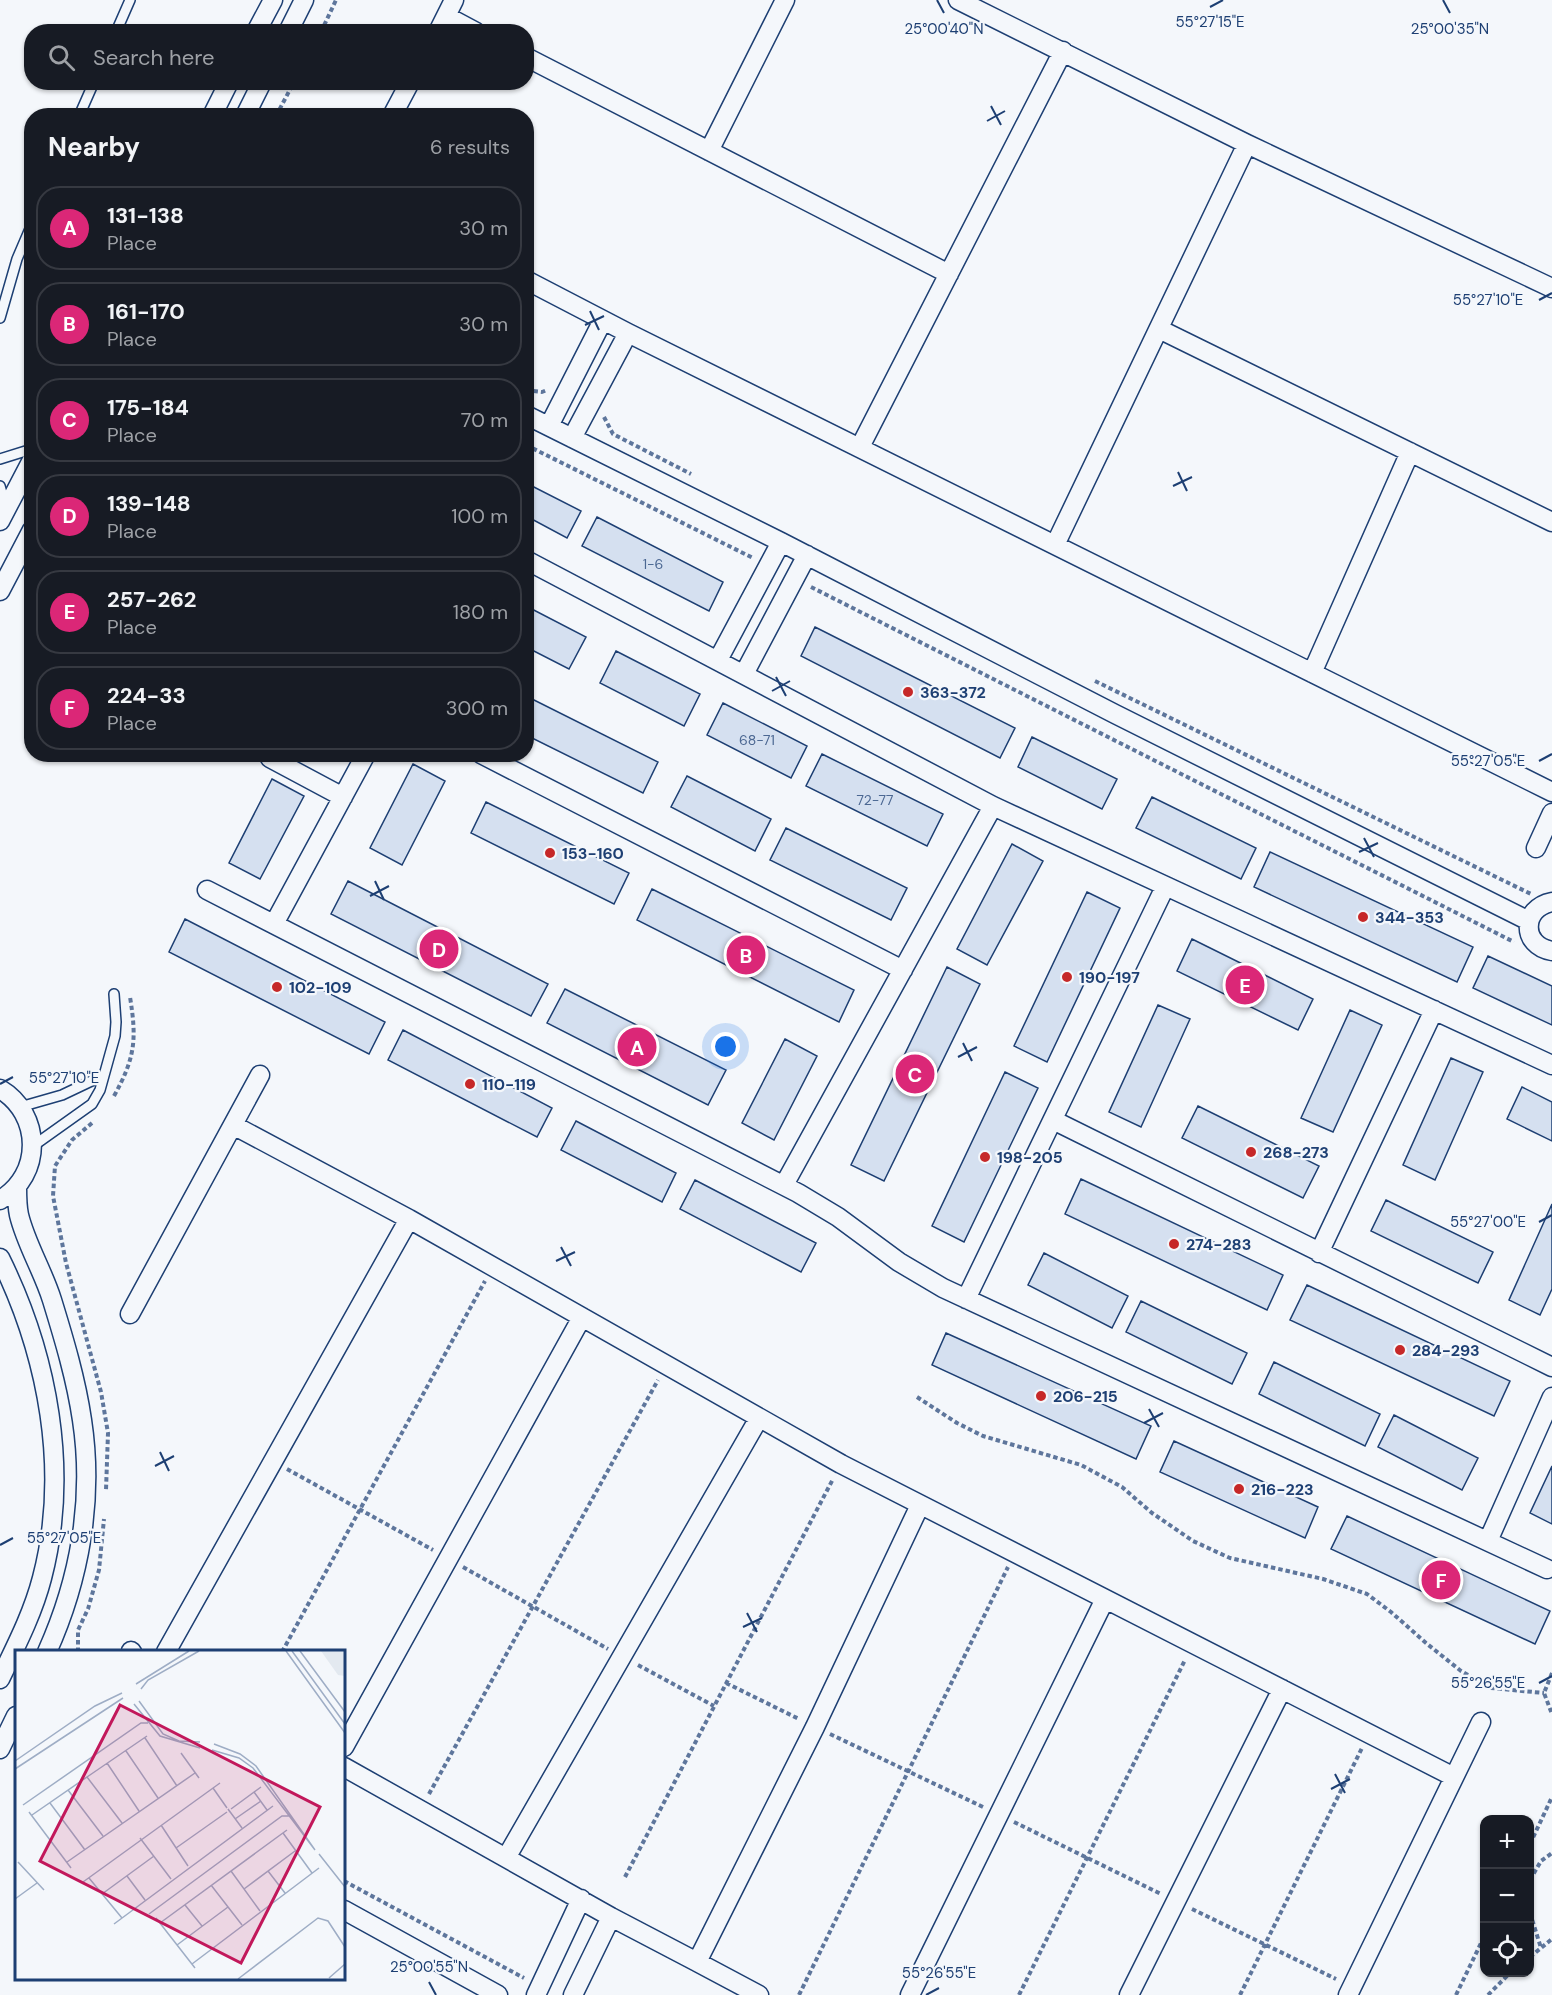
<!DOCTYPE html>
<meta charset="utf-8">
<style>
body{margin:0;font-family:"DM Sans",sans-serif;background:#242831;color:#f1f3f6}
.controls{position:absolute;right:18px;bottom:18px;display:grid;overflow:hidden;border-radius:12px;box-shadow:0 2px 4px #0004}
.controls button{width:54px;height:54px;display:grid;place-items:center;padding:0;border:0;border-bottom:2px solid #363941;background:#171b24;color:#f1f3f6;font:30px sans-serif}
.you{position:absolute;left:726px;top:1047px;width:21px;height:21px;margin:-15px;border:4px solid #fff;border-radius:50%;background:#1a73e8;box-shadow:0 0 0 9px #1a73e833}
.badge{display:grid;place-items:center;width:39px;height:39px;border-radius:50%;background:#db2777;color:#fff;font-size:20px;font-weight:700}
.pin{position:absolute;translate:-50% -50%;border:3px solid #fff;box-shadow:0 2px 6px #0006}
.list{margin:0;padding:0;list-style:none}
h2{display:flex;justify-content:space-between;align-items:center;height:78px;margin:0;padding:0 24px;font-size:26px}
h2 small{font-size:20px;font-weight:400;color:#9ea1a6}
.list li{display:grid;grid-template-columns:39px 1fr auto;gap:18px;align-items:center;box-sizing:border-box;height:84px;margin:0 12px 12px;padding:0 12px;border:2px solid #363941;border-radius:24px}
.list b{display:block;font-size:22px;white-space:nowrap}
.list p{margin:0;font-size:20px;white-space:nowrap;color:#9ea1a6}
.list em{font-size:20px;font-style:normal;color:#9ea1a6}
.icon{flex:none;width:33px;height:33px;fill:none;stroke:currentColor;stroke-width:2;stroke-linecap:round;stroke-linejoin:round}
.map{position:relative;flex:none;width:1552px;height:1995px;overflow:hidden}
.search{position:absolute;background:#171b24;box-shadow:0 2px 4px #0004;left:24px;top:24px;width:510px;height:66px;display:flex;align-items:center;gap:15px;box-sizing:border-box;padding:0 21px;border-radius:24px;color:#9ea1a6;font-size:22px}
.panel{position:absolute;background:#171b24;box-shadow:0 2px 4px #0004;left:24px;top:108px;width:510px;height:654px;border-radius:24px}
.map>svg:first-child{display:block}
.building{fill:#d5e0f0;stroke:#1d3f73;stroke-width:1.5}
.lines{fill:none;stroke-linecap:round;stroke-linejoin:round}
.service-casing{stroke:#1d3f73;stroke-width:12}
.minor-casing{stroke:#1d3f73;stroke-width:21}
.path{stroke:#5e769c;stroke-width:4;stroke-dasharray:4.5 3;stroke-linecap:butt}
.service{stroke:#f4f7fb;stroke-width:9}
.minor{stroke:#f4f7fb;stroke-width:18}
.ticks{fill:none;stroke:#1d3f73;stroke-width:2}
.poi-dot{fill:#c62828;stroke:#f4f7fb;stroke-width:2}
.labels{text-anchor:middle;stroke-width:4.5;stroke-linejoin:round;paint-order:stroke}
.number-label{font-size:14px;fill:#4b6792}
.poi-label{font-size:16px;font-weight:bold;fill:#1d3f73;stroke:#f4f7fb;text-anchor:start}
.inset-road{fill:none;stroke:#9eadc5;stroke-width:1.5}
.view{fill:#c2185b;fill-opacity:0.15;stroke:#c2185b;stroke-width:3}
.inset-edge{fill:none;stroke:#1d3f73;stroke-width:3}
.ticks-label{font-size:15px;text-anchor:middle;fill:#1d3f73;stroke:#f4f7fb;stroke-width:4.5;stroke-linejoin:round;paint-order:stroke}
</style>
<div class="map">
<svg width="1552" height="1995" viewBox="0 0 1552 1995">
<rect width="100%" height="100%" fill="#f4f7fb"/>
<path class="building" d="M526,483l55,28 -14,27 -41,-22z
M597,517l126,65 -14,29 -127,-65z
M526,606l60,31 -17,32 -43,-22z
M815,627l200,101 -15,30 -199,-102z
M616,651l84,43 -16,32 -84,-43z
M526,696l132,66 -15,31 -117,-58z
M723,703l84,43 -16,32 -84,-43z
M1032,737l85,42 -15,30 -84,-42z
M822,754l121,60 -16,32 -121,-60z
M413,764l32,17 -43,84 -32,-17z
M687,776l84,43 -16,32 -84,-44z
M272,779l32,17 -44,83 -31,-16z
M1152,797l104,51 -15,31 -105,-51z
M486,802l143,71 -15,31 -143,-71z
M786,828l121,60 -16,32 -121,-60z
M1012,844l31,17 -56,104 -30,-16z
M1270,852l203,95 -16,35 -203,-95z
M348,881l200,103 -17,32 -200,-102z
M652,889l202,101 -15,32 -202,-102z
M1087,892l33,16 -73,154 -33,-16z
M185,919l200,103 -16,32 -200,-102z
M1192,939l121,60 -15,31 -121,-59z
M1488,956l64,30v39l-79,-37z
M947,967l33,17 -96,197 -33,-16z
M565,989l161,81 -18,35 -161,-82z
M1158,1005l32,14 -49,108 -32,-15z
M1350,1010l32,15 -49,107 -32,-14z
M403,1030l149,78 -15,29 -149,-77z
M785,1039l32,17 -43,84 -32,-17z
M1451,1058l32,14 -48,108 -32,-15z
M1005,1072l33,16 -74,154 -32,-16z
M1522,1087l30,15v39l-45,-22z
M1198,1106l121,60 -16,32 -121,-60z
M576,1121l100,52 -14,29 -101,-52z
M1081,1179l202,96 -16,35 -202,-96z
M695,1180l121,63 -15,29 -121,-63z
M1386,1200l107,52 -15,31 -107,-52z
M1552,1204v85l-12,26 -31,-15z
M1044,1253l84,43 -16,32 -84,-43z
M1307,1285l203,96 -16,35 -204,-96z
M1141,1301l106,52 -15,31 -106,-52z
M946,1333l205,93 -15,33 -204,-94z
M1274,1362l106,52 -15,32 -106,-52z
M1394,1415l84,43 -16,32 -84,-43z
M1174,1441l144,66 -13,31 -145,-66z
M1552,1466v58l-22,-11z
M1347,1516l203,95 -15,33 -204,-95z"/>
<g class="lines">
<g class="service-casing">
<path id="service" d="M116,32l14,-32
M79,116l15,-34
M0,318l17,-59 15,-35
M0,459l32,-10
M0,486l6,21
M20,1107l42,-12 40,-19
M33,1146l59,-42 8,-14 15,-54 1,-14 -2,-28"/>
</g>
<g class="minor-casing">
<path id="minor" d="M958,0l289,144 305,144
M446,16l30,16
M256,32l17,-32
M288,32l16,-32
M438,32l16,-32
M526,57l423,217
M212,116l17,-34
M245,116l17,-34
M392,116l18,-34
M709,151l76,-151
M526,280l102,53 924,459
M1159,329l393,193
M526,415l255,127 334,172 414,207
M549,426l54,-106
M572,438l56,-105
M860,447l203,-396
M0,521l32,-61
M1055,545l192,-401
M526,560l467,246 559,259
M0,591l32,-61
M718,660l63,-118
M1312,673l98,-221
M744,674l63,-119
M481,754l422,216
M270,758l73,39
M1536,848l16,-35
M207,890l591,303 40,24 61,45 44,26 604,281
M1552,902c-31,6 -31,44 0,49
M274,924l92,-170
M0,1089c42,25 43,86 0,111
M1053,1120l499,247
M233,1125l176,94 432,245 613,313
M784,1185l209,-379
M17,1187c0,9 0,19 2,28 7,29 24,56 33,85 12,39 24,79 30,120 12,79 -2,159 -35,232
M1319,1253l115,-243
M0,1258c48,97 70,213 42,320 -9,35 -26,68 -42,101
M966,1299l199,-412
M130,1314l130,-239
M1488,1541l64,-144
M131,1651l1,1
M166,1652l243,-433
M344,1747l238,-430
M0,1749l16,-33
M344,1767l267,150 86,45
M506,1858l253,-440
M344,1910l154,85
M536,1995l45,-96
M573,1995l38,-78
M759,1995l-62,-33 118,-235 105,-222
M910,1995l195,-396
M1129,1995l153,-306
M1348,1995l133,-273"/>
</g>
<path class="path" d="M321,32l15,-32
M276,116l18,-34
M526,390l16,2 5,-2
M604,417l9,17 78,40
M526,445l227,113
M811,587l703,355
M1095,681l436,213
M114,1096c21,-38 23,-56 16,-99
M92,1123l-20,17 -17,26 -2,30 13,67 35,129 7,41 -2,57
M917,1397l40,26 26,13 98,29 41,22 30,26 41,28 37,17 93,21 44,15 24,18 35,31 35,28 30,17 53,5
M287,1469l146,81
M463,1567l145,82
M78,1652v-22l10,-21 11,-39 5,-51
M282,1652l203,-371
M638,1665l76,41
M1552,1673l-8,20 8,21
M726,1683l73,36
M830,1734l153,73
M429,1794l229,-414
M1014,1822l147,72
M1530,1844l22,-47
M625,1877l208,-398
M1530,1880l11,-19 11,-8
M344,1881l180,97
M1192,1909l144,70
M1530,1913l11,35
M1530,1957l22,-18
M799,1995l209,-428
M1019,1995l166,-335
M1240,1995l122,-247
M1456,1995l28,-58
M1488,1995l23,-23"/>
<use href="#service" class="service"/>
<use href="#minor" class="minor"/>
</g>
<path class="ticks" d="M937,0l7,13M1443,0l7,13M1210,7l13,-7M991,106l10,19M987,121l18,-10M1539,300l13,-7M590,311l9,19M585,325l19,-9M1178,472l9,19M1173,486l19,-9M776,677l10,19M772,691l18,-10M1539,761l13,-7M1364,838l10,19M1359,852l19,-9M375,881l9,19M370,896l19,-10M963,1043l9,18M958,1057l19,-10M0,1084l13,-7M1539,1222l13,-7M561,1247l10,19M556,1261l19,-9M1149,1409l10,18M1144,1423l19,-10M160,1452l9,19M155,1466l19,-10M0,1545l13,-7M747,1613l10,19M743,1627l19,-9M1539,1683l13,-7M1335,1774l10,19M1331,1789l19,-10M429,1982l7,13M926,1995l13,-7"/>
<g class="poi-dot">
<circle cx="908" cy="692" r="6"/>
<circle cx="550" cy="853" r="6"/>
<circle cx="1363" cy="917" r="6"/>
<circle cx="1067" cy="977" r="6"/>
<circle cx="277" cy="987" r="6"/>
<circle cx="470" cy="1084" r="6"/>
<circle cx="1251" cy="1152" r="6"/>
<circle cx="985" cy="1157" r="6"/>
<circle cx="1174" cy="1244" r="6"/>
<circle cx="1400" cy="1350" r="6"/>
<circle cx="1041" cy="1396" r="6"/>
<circle cx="1239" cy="1489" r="6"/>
</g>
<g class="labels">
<g class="number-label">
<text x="653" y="569">1-6</text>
<text x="757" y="745">68-71</text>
<text x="875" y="805">72-77</text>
</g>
<g class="poi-label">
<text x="920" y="698">363-372</text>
<text x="562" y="859">153-160</text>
<text x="1375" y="923">344-353</text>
<text x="1079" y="983">190-197</text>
<text x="289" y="993">102-109</text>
<text x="482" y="1090">110-119</text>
<text x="1263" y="1158">268-273</text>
<text x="997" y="1163">198-205</text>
<text x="1186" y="1250">274-283</text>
<text x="1412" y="1356">284-293</text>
<text x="1053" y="1402">206-215</text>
<text x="1251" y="1495">216-223</text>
</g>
</g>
<g transform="translate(15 1650)">
<rect width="330" height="330" fill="#f4f7fb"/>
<path d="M306,1h24v25l-7,-1z" fill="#e3e9f0"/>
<path class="inset-road" d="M271,1l59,82M277,1l53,73M285,1l45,61M121,34l53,-33M126,39l7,-9 51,-29M124,51l24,33 16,7 21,1M119,54l26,32 40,12M130,88l32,48M199,94l26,10 16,12 59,84M197,100l27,8 14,10 62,82M111,101l32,47M166,103l18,25M0,111l80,-55 27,-13M92,113l32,48M0,119l108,-71M72,127l60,-41M198,138l14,20M53,140l35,46M239,142l13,18M35,153l35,47M8,155l118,-82h7M216,159l30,-22M14,162l42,56M215,162l-2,-3 14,19M17,165l55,-38 35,46M220,169l26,-18M146,175l27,41M268,183l29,40M125,188l31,41M161,198l51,-36M304,204l26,33M3,212l26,28M52,212l128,-89M216,221l29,40M253,221l17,22M112,226l18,24M74,228l33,40M68,232l137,-99M196,235l31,40M229,239l51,-38M87,244l52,-38M0,249l22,-16M170,255l17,21M134,264l133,-98h7M141,268l39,50M145,273l127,-93M99,274l159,-118M162,295l51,-38M177,314l127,-96M314,328l16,-14M223,329l80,-61 10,3 17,26"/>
<path class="view" d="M105,55l200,102 -79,156 -201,-102z"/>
<rect width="330" height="330" class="inset-edge"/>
</g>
<g class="ticks-label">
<text x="1210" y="27">55°27'15"E</text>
<text x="944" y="34">25°00'40"N</text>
<text x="1450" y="34">25°00'35"N</text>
<text x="1488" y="305">55°27'10"E</text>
<text x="1488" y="766">55°27'05"E</text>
<text x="64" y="1083">55°27'10"E</text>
<text x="1488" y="1227">55°27'00"E</text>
<text x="64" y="1543">55°27'05"E</text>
<text x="1488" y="1688">55°26'55"E</text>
<text x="429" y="1972">25°00'55"N</text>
<text x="939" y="1978">55°26'55"E</text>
</g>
</svg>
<div class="controls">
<button>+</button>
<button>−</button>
<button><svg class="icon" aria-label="locate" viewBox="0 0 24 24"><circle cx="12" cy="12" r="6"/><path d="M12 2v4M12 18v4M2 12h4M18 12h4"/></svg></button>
</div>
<div class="you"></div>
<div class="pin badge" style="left:637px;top:1047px">A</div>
<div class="pin badge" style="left:746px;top:955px">B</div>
<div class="pin badge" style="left:915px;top:1074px">C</div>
<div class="pin badge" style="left:439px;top:949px">D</div>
<div class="pin badge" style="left:1245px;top:985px">E</div>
<div class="pin badge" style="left:1441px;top:1580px">F</div>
<div class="search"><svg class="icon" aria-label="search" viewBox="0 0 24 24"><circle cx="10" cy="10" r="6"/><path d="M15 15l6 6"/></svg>Search here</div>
<section class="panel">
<h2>Nearby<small>6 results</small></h2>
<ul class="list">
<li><span class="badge">A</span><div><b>131-138</b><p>Place</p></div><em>30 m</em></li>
<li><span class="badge">B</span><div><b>161-170</b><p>Place</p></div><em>30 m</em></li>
<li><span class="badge">C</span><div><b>175-184</b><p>Place</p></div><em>70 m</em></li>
<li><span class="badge">D</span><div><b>139-148</b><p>Place</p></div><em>100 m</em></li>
<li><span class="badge">E</span><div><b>257-262</b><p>Place</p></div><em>180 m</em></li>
<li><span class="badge">F</span><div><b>224-33</b><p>Place</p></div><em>300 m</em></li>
</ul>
</section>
</div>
